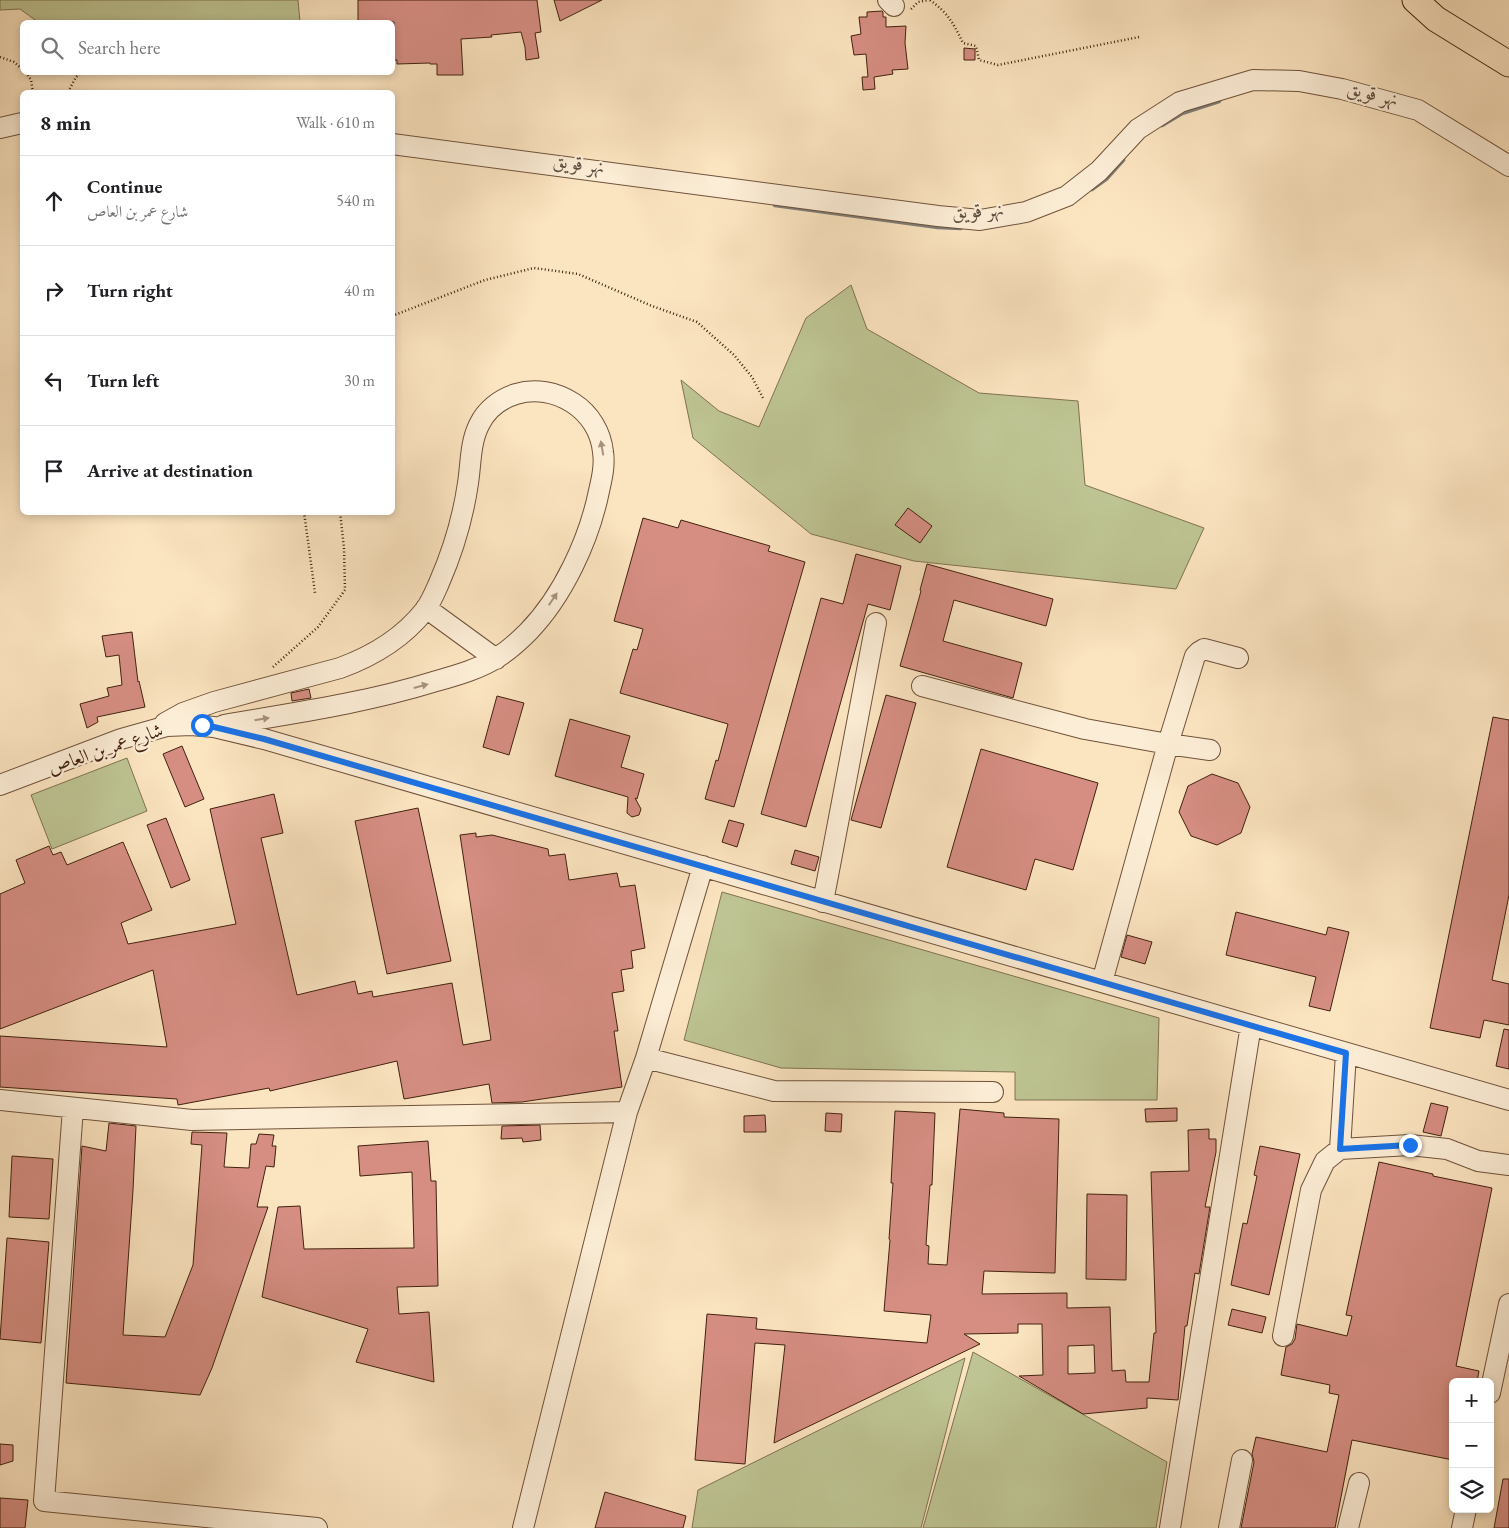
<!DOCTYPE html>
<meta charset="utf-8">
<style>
body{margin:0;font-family:"EB Garamond",Amiri,serif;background:#f2f2f2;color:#202124}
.controls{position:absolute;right:15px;bottom:15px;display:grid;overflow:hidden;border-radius:8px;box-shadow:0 2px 8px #0003}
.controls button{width:45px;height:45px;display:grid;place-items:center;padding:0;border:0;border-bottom:1px solid #e0e0e0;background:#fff;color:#202124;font:25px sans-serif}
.stop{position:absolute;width:15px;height:15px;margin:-11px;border:4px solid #1a73e8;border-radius:50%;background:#fff}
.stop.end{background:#1a73e8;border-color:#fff;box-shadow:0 1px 5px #0008}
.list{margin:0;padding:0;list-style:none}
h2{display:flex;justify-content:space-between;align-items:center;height:65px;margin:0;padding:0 20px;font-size:21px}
h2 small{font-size:16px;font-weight:400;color:#757577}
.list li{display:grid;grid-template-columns:32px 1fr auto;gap:15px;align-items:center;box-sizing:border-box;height:90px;padding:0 20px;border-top:1px solid #e0e0e0}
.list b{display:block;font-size:19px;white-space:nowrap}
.list p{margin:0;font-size:16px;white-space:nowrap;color:#757577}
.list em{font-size:16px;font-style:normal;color:#757577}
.icon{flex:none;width:28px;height:28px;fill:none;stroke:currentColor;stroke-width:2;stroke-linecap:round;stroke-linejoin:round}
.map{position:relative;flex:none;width:1509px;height:1528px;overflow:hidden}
.search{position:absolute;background:#fff;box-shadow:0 2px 8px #0003;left:20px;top:20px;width:375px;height:55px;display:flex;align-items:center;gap:12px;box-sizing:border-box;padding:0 18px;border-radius:8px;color:#757577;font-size:19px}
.panel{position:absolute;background:#fff;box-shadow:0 2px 8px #0003;left:20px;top:90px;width:375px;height:425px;border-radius:8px}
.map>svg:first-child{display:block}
.green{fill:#bec493;stroke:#807250}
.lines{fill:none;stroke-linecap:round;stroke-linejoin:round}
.stream{stroke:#7e7d78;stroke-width:4.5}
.building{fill:#d68e83;stroke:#42210d;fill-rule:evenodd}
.minor-casing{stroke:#70523a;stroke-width:22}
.major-casing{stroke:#42210d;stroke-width:27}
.path{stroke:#42210d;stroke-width:2.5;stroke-dasharray:1 2.5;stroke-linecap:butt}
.minor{stroke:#fcedd6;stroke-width:20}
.major{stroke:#fbe4c0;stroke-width:25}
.oneway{fill:#a8917c}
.route{stroke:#1a73e8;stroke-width:6}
.labels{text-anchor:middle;stroke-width:4.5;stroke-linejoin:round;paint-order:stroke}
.street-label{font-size:19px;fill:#42210d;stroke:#fcedd6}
.water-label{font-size:20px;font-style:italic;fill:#604f42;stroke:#fcedd6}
</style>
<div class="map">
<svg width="1509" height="1528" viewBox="0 0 1509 1528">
<rect width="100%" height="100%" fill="#fbe4c0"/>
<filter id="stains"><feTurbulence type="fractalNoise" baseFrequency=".004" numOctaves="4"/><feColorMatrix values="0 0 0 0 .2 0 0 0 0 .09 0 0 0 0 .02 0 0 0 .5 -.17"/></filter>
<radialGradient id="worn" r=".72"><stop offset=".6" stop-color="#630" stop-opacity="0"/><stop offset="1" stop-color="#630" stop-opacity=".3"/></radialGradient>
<path class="green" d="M0,0h298l2,22h-262l-18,-13 -20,1z
M851,285l16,44 112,64 99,8 7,84 119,43 -28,61 -262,-28 -103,-27 -118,-96 -12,-58 38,31 40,16 47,-109z
M127,758l20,53 -95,38 -21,-54z
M722,892l437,126 -2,82h-142v-28l-234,-4 -97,-28z
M973,1352l194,110 -11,66h-233z
M965,1358l-44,170h-229l6,-38z"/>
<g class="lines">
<path class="stream" d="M1162,125l20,-12 37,-12
M1092,189l14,-10 17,-19
M775,205l163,22 23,1"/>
</g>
<path class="building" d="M358,0h179l4,32 -6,1 4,25 -13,2 -1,-13 -4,-15 -30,3 1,2 -31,2 2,36h-26v-11h-7v-1l-33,1v-4h-4l1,-38h-25v-1h-11z
M554,0h48l-42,21z
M882,11l1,1v5h3v10l20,-1 -1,17 3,26 -16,1 1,4 -19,3 1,12 -12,1 -1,-13h6l-2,-23 -12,1 -3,-19 10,-2 -2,-17h8v-5z
M964,48l11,1v11h-11z
M908,508l24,18 -12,17 -25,-18z
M643,518l35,10 3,-8 89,26 -2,5 37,11 -71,245 -29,-8 11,-39 2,1 10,-37 -108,-31 13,-44 4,1 6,-21 -29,-8z
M856,554l45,12 -11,44 -22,-6 -62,223 -45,-13 60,-216 22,6z
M927,564l126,35 -7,27 -92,-26 -11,41 79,22 -9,35 -113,-32 21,-75 -1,-1z
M132,632l6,50 1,-1 6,26 -48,10 1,5 -11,6 -7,-24 29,-8 -2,-8 15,-3 -3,-30 -13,2 -4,-21z
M309,689l2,9 -19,3 -1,-8z
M886,695l30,8 -35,125 -30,-8z
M497,696l27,7 -15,52 -26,-8z
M1493,717l16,3v175l-17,85 17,4v41l-25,-5 -4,18 -50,-10z
M570,719l60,17 -9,31 23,7 -7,25 -2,-1 6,11 -2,6 -7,2 -5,-4 1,-16 -73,-21z
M182,746l22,53 -19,8 -22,-53z
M981,749l117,34 -25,87 -38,-11 -9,31 -79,-23z
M1212,774l26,9 12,24 -9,26 -24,12 -26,-9 -12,-24 9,-26z
M274,794l9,39 -22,5 36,157 58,-14 3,13 14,-3 1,6 79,-14 11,62 28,-5 -31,-205 16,-2v4l16,-2 56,14 1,7 16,-2 4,26 48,-7 3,14 15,-2 10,63 -14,3 2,17 -12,2 3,21 -12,2 6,38h-4l8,56 -100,15 -30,1 -3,-19 -85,15 -7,-38 -127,30 -1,-3 -91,17 -1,-6 -177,-12v-51l167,11 -14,-77 -153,59v-135l25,-11 -9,-23 33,-14 4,9 8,-3 6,13 56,-23 29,68 -31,13 7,21 108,-20 -26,-115z
M418,808l33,153 -64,13 -32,-153z
M166,818l24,62 -19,8 -24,-63z
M729,820l15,4 -7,23 -15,-5z
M795,850l24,7 -4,14 -24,-7z
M1236,912l90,23 2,-8 21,5 -19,79 -21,-5 7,-29 -90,-22z
M1127,935l25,7 -7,22 -24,-7z
M1504,1029l5,1v39l-13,-3z
M1431,1103l17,4 -7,29 -18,-4z
M1177,1108v13l-31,1 -1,-13z
M960,1109l44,4v4l55,2 -4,154 -71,-2 -2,23 85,-1v15l43,-1 2,64 13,-1 1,12h23l5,-49h2l-5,-161 38,-1 -1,-41 21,-1v10h7v13l-11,55h5l-11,67 -4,-1 -8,53h-2l-7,74 -31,-2v10l-64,6 -64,-38 24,-1 -1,-51h-24v9l-54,1 16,10 -206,99 11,-98 -30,-2 -10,121 -50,-4 12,-146 50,4 -1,11 171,14 4,-28 -47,-4 6,-71 -1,-1 4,-56h-2l4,-72 40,2 -3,72h-2l-4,60 3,1 -1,18 19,1zM1094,1345l1,28 -27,1v-28z
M826,1113l16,1 -1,18 -16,-1z
M765,1115l1,17h-22v-16z
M109,1123l27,3 -3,64 -10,145 42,2 28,-72 9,-120 -11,-1 1,-12 35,1 -3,34 25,1 2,-24h5l3,-10 15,1 -2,11h4l-2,21 -8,-1 -9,41h11l-56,161 -12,27 -134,-12 16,-237 24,5z
M540,1125l1,15 -18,2 -1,-4 -21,1 1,-13z
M428,1141l3,40h5l2,105 -41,1 2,27 30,-2 5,70 -78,-20 12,-33 -106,-32 16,-90 22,-1 4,43 110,-1 -2,-76 -52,4 -2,-30z
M1260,1146l40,8 -31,141 -38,-10 12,-62 4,1 10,-48 -3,-1z
M12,1156l41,3 -4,60 -40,-2z
M1379,1162l54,12v2l59,12 -36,178 23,5 -2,11h-24v78l-101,-20 -17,88h-94l13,-66 -2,-8 4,-17 71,15 12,-57 -10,-2 1,-8 -49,-10 5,-28 6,-3 3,-5 2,-15 50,12 5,-20 -6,-1z
M1087,1194l40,1 -1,85 -40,-1z
M7,1238l42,4 -8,101 -41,-4z
M1232,1309l34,8 -4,16 -34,-8z
M0,1444l13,1v16l-13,4z
M1503,1479h6v49h-15z
M605,1492l81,24 -3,12h-88z
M0,1498l28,2 -3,28h-25z"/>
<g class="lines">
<g class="minor-casing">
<path id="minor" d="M888,0l6,6
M0,128l22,-5
M392,144l546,72 42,4 46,-8 41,-16 32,-25 39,-42 42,-27 73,-22 46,1 43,8 76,21 91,56
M426,608l70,51
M922,686l163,43 83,15 42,6
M165,723l18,-10 31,-11 126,-34c33,-12 63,-30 85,-58 6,-8 10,-18 14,-27 14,-32 24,-65 29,-100 3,-19 2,-40 11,-58 7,-15 21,-26 37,-31 19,-6 40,-2 57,9 17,11 28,29 30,49 2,13 -1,26 -4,39 -10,49 -36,105 -71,141 -9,9 -19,18 -30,25 -18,12 -44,19 -65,25 -68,21 -139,31 -209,43
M0,785l121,-46 46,-13 24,-1 23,2 50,12c415,120 830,242 1245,361
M823,902l53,-279
M1102,982l66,-238 27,-88 4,-4 5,-3 34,9
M646,1058l128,33 219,1
M0,1100l192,20 435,-8
M73,1108l-29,393 273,27
M1340,1149l6,-96
M1283,1336l28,-146 14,-29 15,-12 70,-4 37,4 31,12 31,4
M1490,1393l19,-89
M523,1528l104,-416 19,-54 57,-192
M1170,1528l81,-503
M1229,1528l13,-68
M1348,1528l11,-45
M1462,1528l4,-19"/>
</g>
<g class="major-casing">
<path id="major" d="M1415,0l21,19 73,45"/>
</g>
<path class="path" d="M930,0c19,14 23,23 33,43l13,3 3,14 19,5 141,-28
M911,9l7,-7 11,-2
M0,57l14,5 8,7
M26,72l5,8 2,12
M68,92l8,-15 6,-5
M392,316l93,-36 49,-12 44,6 74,32 45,16 37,33 18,22 11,21
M304,512l11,81
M273,667l45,-40 27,-37 -1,-42 -4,-36"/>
<use href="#minor" class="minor"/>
<use href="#major" class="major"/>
</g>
<defs><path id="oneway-solid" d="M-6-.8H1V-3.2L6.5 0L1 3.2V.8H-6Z" transform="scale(1.25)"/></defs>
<g class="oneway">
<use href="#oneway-solid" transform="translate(602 448) rotate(-100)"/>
<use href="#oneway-solid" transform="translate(553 599) rotate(-56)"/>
<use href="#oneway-solid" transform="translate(421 686) rotate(-15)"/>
<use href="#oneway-solid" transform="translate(262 719) rotate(-9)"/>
</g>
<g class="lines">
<path class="route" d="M202,725l12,2 50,12 1082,314 -6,96 70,-4"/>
</g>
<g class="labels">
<g class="street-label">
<text transform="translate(105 748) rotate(-19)" y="7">شارع عمر بن العاص</text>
</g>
<g class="water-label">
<text transform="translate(1373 93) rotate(14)" y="7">نهر قويق</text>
<text transform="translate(579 163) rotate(8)" y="7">نهر قويق</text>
<text transform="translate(978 210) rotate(-3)" y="7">نهر قويق</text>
</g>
</g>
<rect width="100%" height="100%" filter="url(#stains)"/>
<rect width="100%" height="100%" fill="url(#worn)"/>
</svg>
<div class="controls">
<button>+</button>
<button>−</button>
<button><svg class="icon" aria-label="layers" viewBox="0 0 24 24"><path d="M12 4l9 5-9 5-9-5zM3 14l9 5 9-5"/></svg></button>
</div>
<div class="stop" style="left:202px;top:725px"></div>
<div class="stop end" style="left:1410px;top:1145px"></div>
<div class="search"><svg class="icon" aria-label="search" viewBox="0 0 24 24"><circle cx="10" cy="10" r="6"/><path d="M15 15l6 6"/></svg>Search here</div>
<section class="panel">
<h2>8 min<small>Walk · 610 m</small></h2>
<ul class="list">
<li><svg class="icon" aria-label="ahead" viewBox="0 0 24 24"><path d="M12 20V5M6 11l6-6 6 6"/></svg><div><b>Continue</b><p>شارع عمر بن العاص</p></div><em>540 m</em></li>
<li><svg class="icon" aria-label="right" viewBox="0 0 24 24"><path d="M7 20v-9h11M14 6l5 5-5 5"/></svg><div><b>Turn right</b></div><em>40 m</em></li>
<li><svg class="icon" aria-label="left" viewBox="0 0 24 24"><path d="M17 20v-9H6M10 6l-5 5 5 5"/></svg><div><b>Turn left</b></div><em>30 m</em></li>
<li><svg class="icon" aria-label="arrive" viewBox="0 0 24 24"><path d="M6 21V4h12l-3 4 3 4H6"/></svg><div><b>Arrive at destination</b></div></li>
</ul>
</section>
</div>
